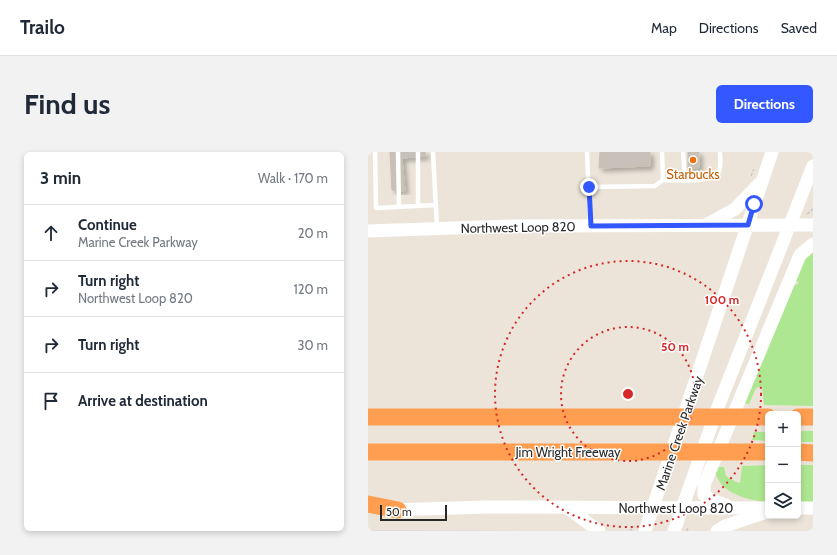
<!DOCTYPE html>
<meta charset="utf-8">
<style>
body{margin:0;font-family:Cabin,sans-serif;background:#f2f2f3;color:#1f2937}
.controls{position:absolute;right:12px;bottom:12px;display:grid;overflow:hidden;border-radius:6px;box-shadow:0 2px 6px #0003}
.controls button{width:36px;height:36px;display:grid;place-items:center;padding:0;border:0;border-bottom:1px solid #e0e1e3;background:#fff;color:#1f2937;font:20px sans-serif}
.scale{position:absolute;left:12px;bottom:10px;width:67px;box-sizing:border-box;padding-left:4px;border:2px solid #282828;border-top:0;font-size:11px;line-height:14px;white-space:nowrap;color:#282828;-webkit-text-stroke:3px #fff;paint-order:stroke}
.stop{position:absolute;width:12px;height:12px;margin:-9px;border:3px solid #3358ff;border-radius:50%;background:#fff}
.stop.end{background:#3358ff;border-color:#fff;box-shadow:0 1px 4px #0008}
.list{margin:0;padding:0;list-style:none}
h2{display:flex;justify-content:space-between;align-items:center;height:52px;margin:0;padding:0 16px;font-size:17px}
h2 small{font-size:13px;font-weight:400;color:#747a83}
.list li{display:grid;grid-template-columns:26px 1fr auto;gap:12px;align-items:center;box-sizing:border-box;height:56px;padding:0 16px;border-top:1px solid #e0e1e3}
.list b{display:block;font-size:15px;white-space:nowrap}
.list p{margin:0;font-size:13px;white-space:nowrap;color:#747a83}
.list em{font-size:13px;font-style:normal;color:#747a83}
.icon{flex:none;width:22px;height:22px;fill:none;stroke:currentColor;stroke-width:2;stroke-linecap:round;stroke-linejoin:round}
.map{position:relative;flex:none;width:445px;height:379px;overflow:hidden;border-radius:6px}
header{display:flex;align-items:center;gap:24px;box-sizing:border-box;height:56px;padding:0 20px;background:#fff;border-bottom:1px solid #e0e1e3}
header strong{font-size:19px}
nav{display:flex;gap:22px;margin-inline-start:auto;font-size:14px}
.intro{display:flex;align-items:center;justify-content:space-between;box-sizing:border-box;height:96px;padding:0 24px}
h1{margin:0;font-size:28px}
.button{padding:10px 18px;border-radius:6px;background:#3358ff;color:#fff;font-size:14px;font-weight:700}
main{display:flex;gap:24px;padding:0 24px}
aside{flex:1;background:#fff;border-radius:6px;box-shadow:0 2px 6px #0003}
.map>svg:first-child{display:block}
.industrial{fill:#dddae4}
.green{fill:#aee791}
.building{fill:#c7c1b9;stroke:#c7c0b3;filter:url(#shadow)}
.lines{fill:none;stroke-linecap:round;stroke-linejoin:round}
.path{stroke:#c7c7c7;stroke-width:1.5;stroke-dasharray:3 2;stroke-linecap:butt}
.lane{stroke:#fff;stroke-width:4.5}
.secondary{stroke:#fff;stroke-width:13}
.highway{stroke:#ff9d51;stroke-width:17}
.route{stroke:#3358ff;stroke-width:5}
.ring{fill:none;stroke:#d62828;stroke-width:2;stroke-dasharray:2 4}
.food-dot{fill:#e8710a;stroke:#fff;stroke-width:1.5}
.labels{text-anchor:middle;stroke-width:3;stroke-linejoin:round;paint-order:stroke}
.food-label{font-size:13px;fill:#c56008;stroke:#fff}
.street-label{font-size:13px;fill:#282828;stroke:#fff}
.centre{fill:#d62828;stroke:#fff;stroke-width:2}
.ring-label{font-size:12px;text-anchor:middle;font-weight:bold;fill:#d62828;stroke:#fff;stroke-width:3;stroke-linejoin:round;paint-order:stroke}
</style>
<header>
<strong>Trailo</strong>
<nav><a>Map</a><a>Directions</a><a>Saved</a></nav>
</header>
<div class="intro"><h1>Find us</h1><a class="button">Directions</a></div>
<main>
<aside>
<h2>3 min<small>Walk · 170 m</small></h2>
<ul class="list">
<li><svg class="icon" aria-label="ahead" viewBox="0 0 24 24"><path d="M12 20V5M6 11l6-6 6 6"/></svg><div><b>Continue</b><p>Marine Creek Parkway</p></div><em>20 m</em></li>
<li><svg class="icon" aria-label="right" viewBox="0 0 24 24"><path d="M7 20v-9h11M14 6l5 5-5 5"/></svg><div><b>Turn right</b><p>Northwest Loop 820</p></div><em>120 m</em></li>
<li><svg class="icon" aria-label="right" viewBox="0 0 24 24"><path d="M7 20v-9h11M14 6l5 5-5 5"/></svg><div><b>Turn right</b></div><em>30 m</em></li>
<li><svg class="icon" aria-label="arrive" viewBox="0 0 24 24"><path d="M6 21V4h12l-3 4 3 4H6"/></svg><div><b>Arrive at destination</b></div></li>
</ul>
</aside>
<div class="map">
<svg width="445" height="379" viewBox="0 0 445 379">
<defs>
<filter id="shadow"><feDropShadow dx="3.5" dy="3.5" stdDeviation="2" flood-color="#0004"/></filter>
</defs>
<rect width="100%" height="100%" fill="#ece4d9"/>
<path class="industrial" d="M0,378l176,1h-176z"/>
<path class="green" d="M445,95v159l-49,-1 -2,-19 -6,2 -7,16 -7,-1 49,-120 6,2 2,-3 -8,-3z
M430,279h15v11h-15z
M386,280h14v9l-16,-1z
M400,313v37c-20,-1 -53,-10 -53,-35h9l2,9 10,6 4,1 2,-17z
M430,313h15v38h-15z"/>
<path class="building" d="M22,0h35l1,4 -24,2 3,33 -13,-1z
M232,0h50v14l-51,2z
M320,0h11v16h-11z"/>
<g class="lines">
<path class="path" d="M383,24l3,-7
M439,62l6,-5
M262,379l4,-5
M319,379l1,-4"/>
<path class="lane" d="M7,0l1,56 60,-3
M30,0l1,55
M65,0l4,76
M219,0l3,72
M315,0l2,28
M295,28c13,0 48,3 55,-7 4,-5 2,-15 2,-21
M221,35l66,-1 8,-6 -1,-28
M50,54v-54"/>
<path class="secondary" d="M338,73l29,-16 24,-25
M0,79l143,-5 302,-1
M358,353l-14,-5 -8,-5v-10l96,-230 13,-11
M198,355l33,24
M430,356h15
M22,358l97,-3 281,1
M277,379l127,-379
M306,379l44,-124 95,-241
M349,379l8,-5 42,-14"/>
<path class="highway" d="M0,265h400
M430,265h15
M0,300h400
M430,300l15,1
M0,352l30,6"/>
</g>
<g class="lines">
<path class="route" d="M221,35l2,39 157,-1 6,-21"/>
</g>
<g class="ring">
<circle cx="260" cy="242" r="67"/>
<circle cx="260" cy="242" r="133"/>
</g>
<circle class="food-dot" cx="325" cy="8" r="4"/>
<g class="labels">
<g class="food-label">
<text x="325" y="27">Starbucks</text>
</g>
<g class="street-label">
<text transform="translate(150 75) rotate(-1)" y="5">Northwest Loop 820</text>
<text transform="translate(311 281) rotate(-71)" y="5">Marine Creek Parkway</text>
<text x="200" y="305">Jim Wright Freeway</text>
<text x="308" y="361">Northwest Loop 820</text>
</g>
</g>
<circle cx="260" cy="242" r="6" class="centre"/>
<g class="ring-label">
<text x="354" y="152">100 m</text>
<text x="307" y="199">50 m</text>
</g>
</svg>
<div class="controls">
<button>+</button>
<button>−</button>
<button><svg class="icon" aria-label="layers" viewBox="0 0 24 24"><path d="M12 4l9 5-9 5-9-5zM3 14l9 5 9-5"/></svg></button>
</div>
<div class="scale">50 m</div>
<div class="stop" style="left:386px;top:52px"></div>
<div class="stop end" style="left:221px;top:35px"></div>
</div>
</main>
